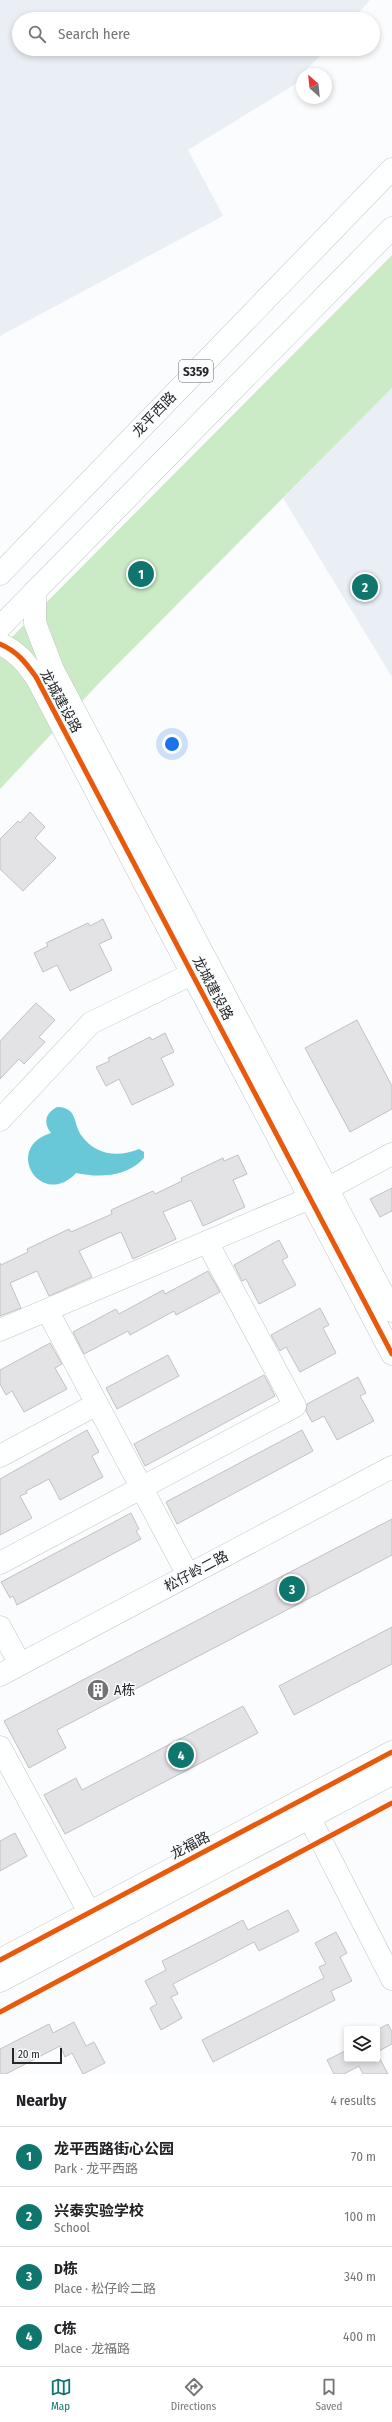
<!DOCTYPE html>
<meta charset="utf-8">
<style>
body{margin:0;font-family:"Fira Sans Condensed","Noto Sans SC",sans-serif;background:#f6f6f6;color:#202124}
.controls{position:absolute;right:12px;bottom:12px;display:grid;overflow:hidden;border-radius:4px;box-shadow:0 2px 6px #0003}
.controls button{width:36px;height:36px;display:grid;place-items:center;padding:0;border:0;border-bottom:1px solid #e0e0e0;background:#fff;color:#202124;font:20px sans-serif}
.compass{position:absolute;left:296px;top:68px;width:36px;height:36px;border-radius:50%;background:#fff;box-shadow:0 2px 6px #0003;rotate:333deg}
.scale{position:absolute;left:12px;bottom:10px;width:50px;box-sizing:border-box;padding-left:4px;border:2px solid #252729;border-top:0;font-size:11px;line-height:14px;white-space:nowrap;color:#252729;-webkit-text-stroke:3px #fafcfe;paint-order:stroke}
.you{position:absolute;left:172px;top:744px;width:14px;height:14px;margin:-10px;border:3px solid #fff;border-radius:50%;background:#1a73e8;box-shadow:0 0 0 6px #1a73e833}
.badge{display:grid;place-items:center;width:26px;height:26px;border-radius:50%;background:#0f766e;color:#fff;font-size:13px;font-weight:700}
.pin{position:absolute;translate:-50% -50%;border:2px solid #fff;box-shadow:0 1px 4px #0006}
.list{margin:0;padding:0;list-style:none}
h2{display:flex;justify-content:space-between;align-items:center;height:52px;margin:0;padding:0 16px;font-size:17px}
h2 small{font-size:13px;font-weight:400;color:#757577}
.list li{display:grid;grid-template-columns:26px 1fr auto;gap:12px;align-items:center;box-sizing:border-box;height:60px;padding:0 16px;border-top:1px solid #e0e0e0}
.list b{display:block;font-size:15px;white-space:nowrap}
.list p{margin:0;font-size:13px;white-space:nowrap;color:#757577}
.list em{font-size:13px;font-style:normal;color:#757577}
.icon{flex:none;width:22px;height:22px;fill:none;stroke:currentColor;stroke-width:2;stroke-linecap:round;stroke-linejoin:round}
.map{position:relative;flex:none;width:392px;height:2074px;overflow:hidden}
.search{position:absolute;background:#fff;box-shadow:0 2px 6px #0003;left:12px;right:12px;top:12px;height:44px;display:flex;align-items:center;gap:10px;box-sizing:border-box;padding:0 14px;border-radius:22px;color:#757577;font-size:15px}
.sheet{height:292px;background:#fff}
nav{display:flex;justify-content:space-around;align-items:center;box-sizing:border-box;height:56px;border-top:1px solid #e0e0e0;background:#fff;font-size:11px;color:#757577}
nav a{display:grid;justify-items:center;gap:2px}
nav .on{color:#0f766e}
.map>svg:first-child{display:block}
.built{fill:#eaeff5}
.green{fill:#caebc5}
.water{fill:#69c8d7}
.building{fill:#e3e2e4;stroke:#c2c1c3}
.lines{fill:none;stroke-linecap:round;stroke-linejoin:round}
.minor-casing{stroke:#c3c4c6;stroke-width:23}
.major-casing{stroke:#c3c4c6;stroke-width:23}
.minor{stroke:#feffff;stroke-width:22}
.major{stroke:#feffff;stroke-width:22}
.cycleway-casing{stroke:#fafcfe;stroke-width:8}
.cycleway{stroke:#e8590c;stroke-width:5}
.labels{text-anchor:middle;stroke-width:3;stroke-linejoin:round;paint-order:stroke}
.shield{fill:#fafcfe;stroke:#656769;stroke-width:1}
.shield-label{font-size:13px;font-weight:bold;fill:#252729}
.street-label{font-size:14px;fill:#252729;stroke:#fafcfe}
.poi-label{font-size:14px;fill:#252729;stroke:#fafcfe;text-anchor:start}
</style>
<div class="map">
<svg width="392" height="2074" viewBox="0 0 392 2074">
<rect width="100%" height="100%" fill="#fbfcfd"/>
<path class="built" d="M0,0h370l-17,19h-334v30h308l-25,25 -8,11 -106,65 35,66 -223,120z
M392,388v289l-109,-179z"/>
<path class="green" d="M392,255v133l-291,293 -101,108v-140z"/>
<path class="water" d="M57,1107c5,0 10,1 14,5 5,6 5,16 10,23 14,20 37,23 58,14l5,3v6c-17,19 -45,20 -68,15 -34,37 -74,-25 -25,-40 -8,-10 -6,-20 6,-26z"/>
<path class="building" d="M30,812l15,15 -10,11 21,20 -33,33 -23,-22v-30l18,-18 2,2z
M103,919l9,19 -13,6 13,26 -42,21 -13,-26 -14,7 -9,-19 14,-7 -2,-3 42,-20 2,3z
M36,1003l19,17 -16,17 6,5 -21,22 -5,-5 -19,20v-38z
M357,1020l35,66v23l-42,23 -45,-84z
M165,1033l9,19 -13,6 13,27 -42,20 -13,-26 -13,7 -10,-19 14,-6 -2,-3 42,-21 2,3z
M238,1155l9,19 -14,6 12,27 -42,19 -12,-26 -28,12 13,27 -43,20 -12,-27 -14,6 -28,13 13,26 -43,19 -12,-25 -27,12 11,25 -21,8v-53l1,2 27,-13 -1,-3 42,-20 2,3 41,-18 -1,-4 42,-19 2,3 27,-13 -1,-3 42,-20 1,3z
M392,1188v23l-12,6 -10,-18z
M279,1240l9,17 -6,3 14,25 -37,19 -13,-25 -4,2 -8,-16z
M208,1271l12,21 -44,23 -2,-4 -44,24 -2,-4 -44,23 -11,-22 43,-23 3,5 44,-24 2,4z
M320,1308l9,17 -6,3 13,25 -36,19 -14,-25 -6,4 -9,-16z
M50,1343l12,21 -7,4 12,21 -43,23 -12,-21 -6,4 -6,-11v-14z
M168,1355l11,21 -62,33 -11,-21z
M264,1375l11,21 -130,70 -11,-22z
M358,1377l8,16 -6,3 14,25 -37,19 -13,-24 -12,6 -6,-11 1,-7z
M87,1430l12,22 -7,4 11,21 -43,23 -11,-21 -23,12 1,2 -7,3 12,22 -32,17v-56z
M302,1430l11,21 -136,73 -11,-22z
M131,1513l8,16 -3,2 5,8 -124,66 -4,-9 -3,2 -9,-16z
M392,1519v36l-335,175 9,18 -37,20 -25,-47z
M392,1627v37l-98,51 -15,-29z
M243,1706l15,27 -193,101 -21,-39 32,-17 6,12z
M15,1833l12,23 -27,15v-30z
M288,1910l11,21 -40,20 -5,-9 -81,42 5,10 -7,3 11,21 -21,12 -11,-22 7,-4 -12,-23 21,-11 -4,-9 81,-41 5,10z
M336,1932l11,21 -7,4 12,24 -21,10 4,9 -122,62 -11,-22 122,-62 -5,-11 7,-3 -11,-21z
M74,2022l12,24 8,-4 11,21 -22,11 -11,-21 -7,4 -5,-11 -54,28h-6v-25l49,-25 4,9z
M388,2024l4,8v12l-15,8v-22z
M347,2050v9h33l8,15h-25l-4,-8 -15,8h-10l-7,-14z"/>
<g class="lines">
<g class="minor-casing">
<path id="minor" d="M35,591v32l18,47 339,641
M0,644c17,7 26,19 36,33l356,677
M0,1120l91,-97 115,-56
M47,1310l141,265
M0,1330l310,-132 82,-44
M0,1456l97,-52
M0,1563l295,-157 -88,-164
M0,1627l20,37
M0,1675l392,-208
M0,1747l96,178
M309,1817l83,162
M0,1960l392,-208
M0,1981l392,-207"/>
</g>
<g class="major-casing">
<path id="major" d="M0,574l392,-405
M0,627l392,-399"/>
</g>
<use href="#minor" class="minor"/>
<use href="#major" class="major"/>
<g class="cycleway-casing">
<path id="cycleway" d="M0,644c17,7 26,19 36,33l356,677
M0,1960l392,-208
M0,2012l392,-209"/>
</g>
<use href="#cycleway" class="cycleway"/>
</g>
<defs>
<g id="building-disc" transform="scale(1.15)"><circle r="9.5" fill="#707273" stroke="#fafcfe"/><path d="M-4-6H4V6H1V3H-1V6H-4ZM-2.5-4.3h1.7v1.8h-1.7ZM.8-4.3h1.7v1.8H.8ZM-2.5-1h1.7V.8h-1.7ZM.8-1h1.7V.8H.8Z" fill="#fff"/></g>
</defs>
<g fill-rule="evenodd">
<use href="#building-disc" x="98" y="1690"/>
</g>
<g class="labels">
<rect class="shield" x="179" y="360" width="34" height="22" rx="3"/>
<g class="shield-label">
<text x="196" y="376">S359</text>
</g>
<g class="street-label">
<text transform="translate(154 414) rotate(-46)" y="5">龙平西路</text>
<text transform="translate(61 701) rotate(61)" y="5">龙城建设路</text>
<text transform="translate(213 988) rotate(62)" y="5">龙城建设路</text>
<text transform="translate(196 1571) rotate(-28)" y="5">松仔岭二路</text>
<text transform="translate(190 1845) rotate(-28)" y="5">龙福路</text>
</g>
<g class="poi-label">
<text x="114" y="1695">A栋</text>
</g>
</g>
</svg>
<div class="controls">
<button><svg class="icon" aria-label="layers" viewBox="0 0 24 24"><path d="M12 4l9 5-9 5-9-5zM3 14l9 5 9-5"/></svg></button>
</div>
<svg class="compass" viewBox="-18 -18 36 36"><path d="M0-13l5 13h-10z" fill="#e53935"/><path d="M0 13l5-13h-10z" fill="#757577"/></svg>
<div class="scale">20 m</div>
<div class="you"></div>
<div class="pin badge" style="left:141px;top:574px">1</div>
<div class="pin badge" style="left:365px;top:587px">2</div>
<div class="pin badge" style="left:292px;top:1589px">3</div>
<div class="pin badge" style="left:181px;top:1755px">4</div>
<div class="search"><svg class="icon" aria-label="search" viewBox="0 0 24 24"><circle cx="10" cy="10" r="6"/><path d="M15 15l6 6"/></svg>Search here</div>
</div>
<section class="sheet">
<h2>Nearby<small>4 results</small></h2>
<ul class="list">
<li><span class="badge">1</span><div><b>龙平西路街心公园</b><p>Park · 龙平西路</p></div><em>70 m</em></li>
<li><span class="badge">2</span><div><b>兴泰实验学校</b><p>School</p></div><em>100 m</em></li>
<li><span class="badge">3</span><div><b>D栋</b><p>Place · 松仔岭二路</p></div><em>340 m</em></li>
<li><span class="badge">4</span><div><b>C栋</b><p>Place · 龙福路</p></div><em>400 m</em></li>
</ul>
</section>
<nav>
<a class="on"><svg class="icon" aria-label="map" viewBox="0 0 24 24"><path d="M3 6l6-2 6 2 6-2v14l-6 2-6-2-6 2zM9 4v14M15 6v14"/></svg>Map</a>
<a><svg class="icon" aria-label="directions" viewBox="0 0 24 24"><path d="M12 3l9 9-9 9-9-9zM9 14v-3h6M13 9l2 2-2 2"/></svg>Directions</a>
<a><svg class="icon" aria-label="saved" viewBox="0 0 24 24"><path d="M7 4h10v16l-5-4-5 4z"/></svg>Saved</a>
</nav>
